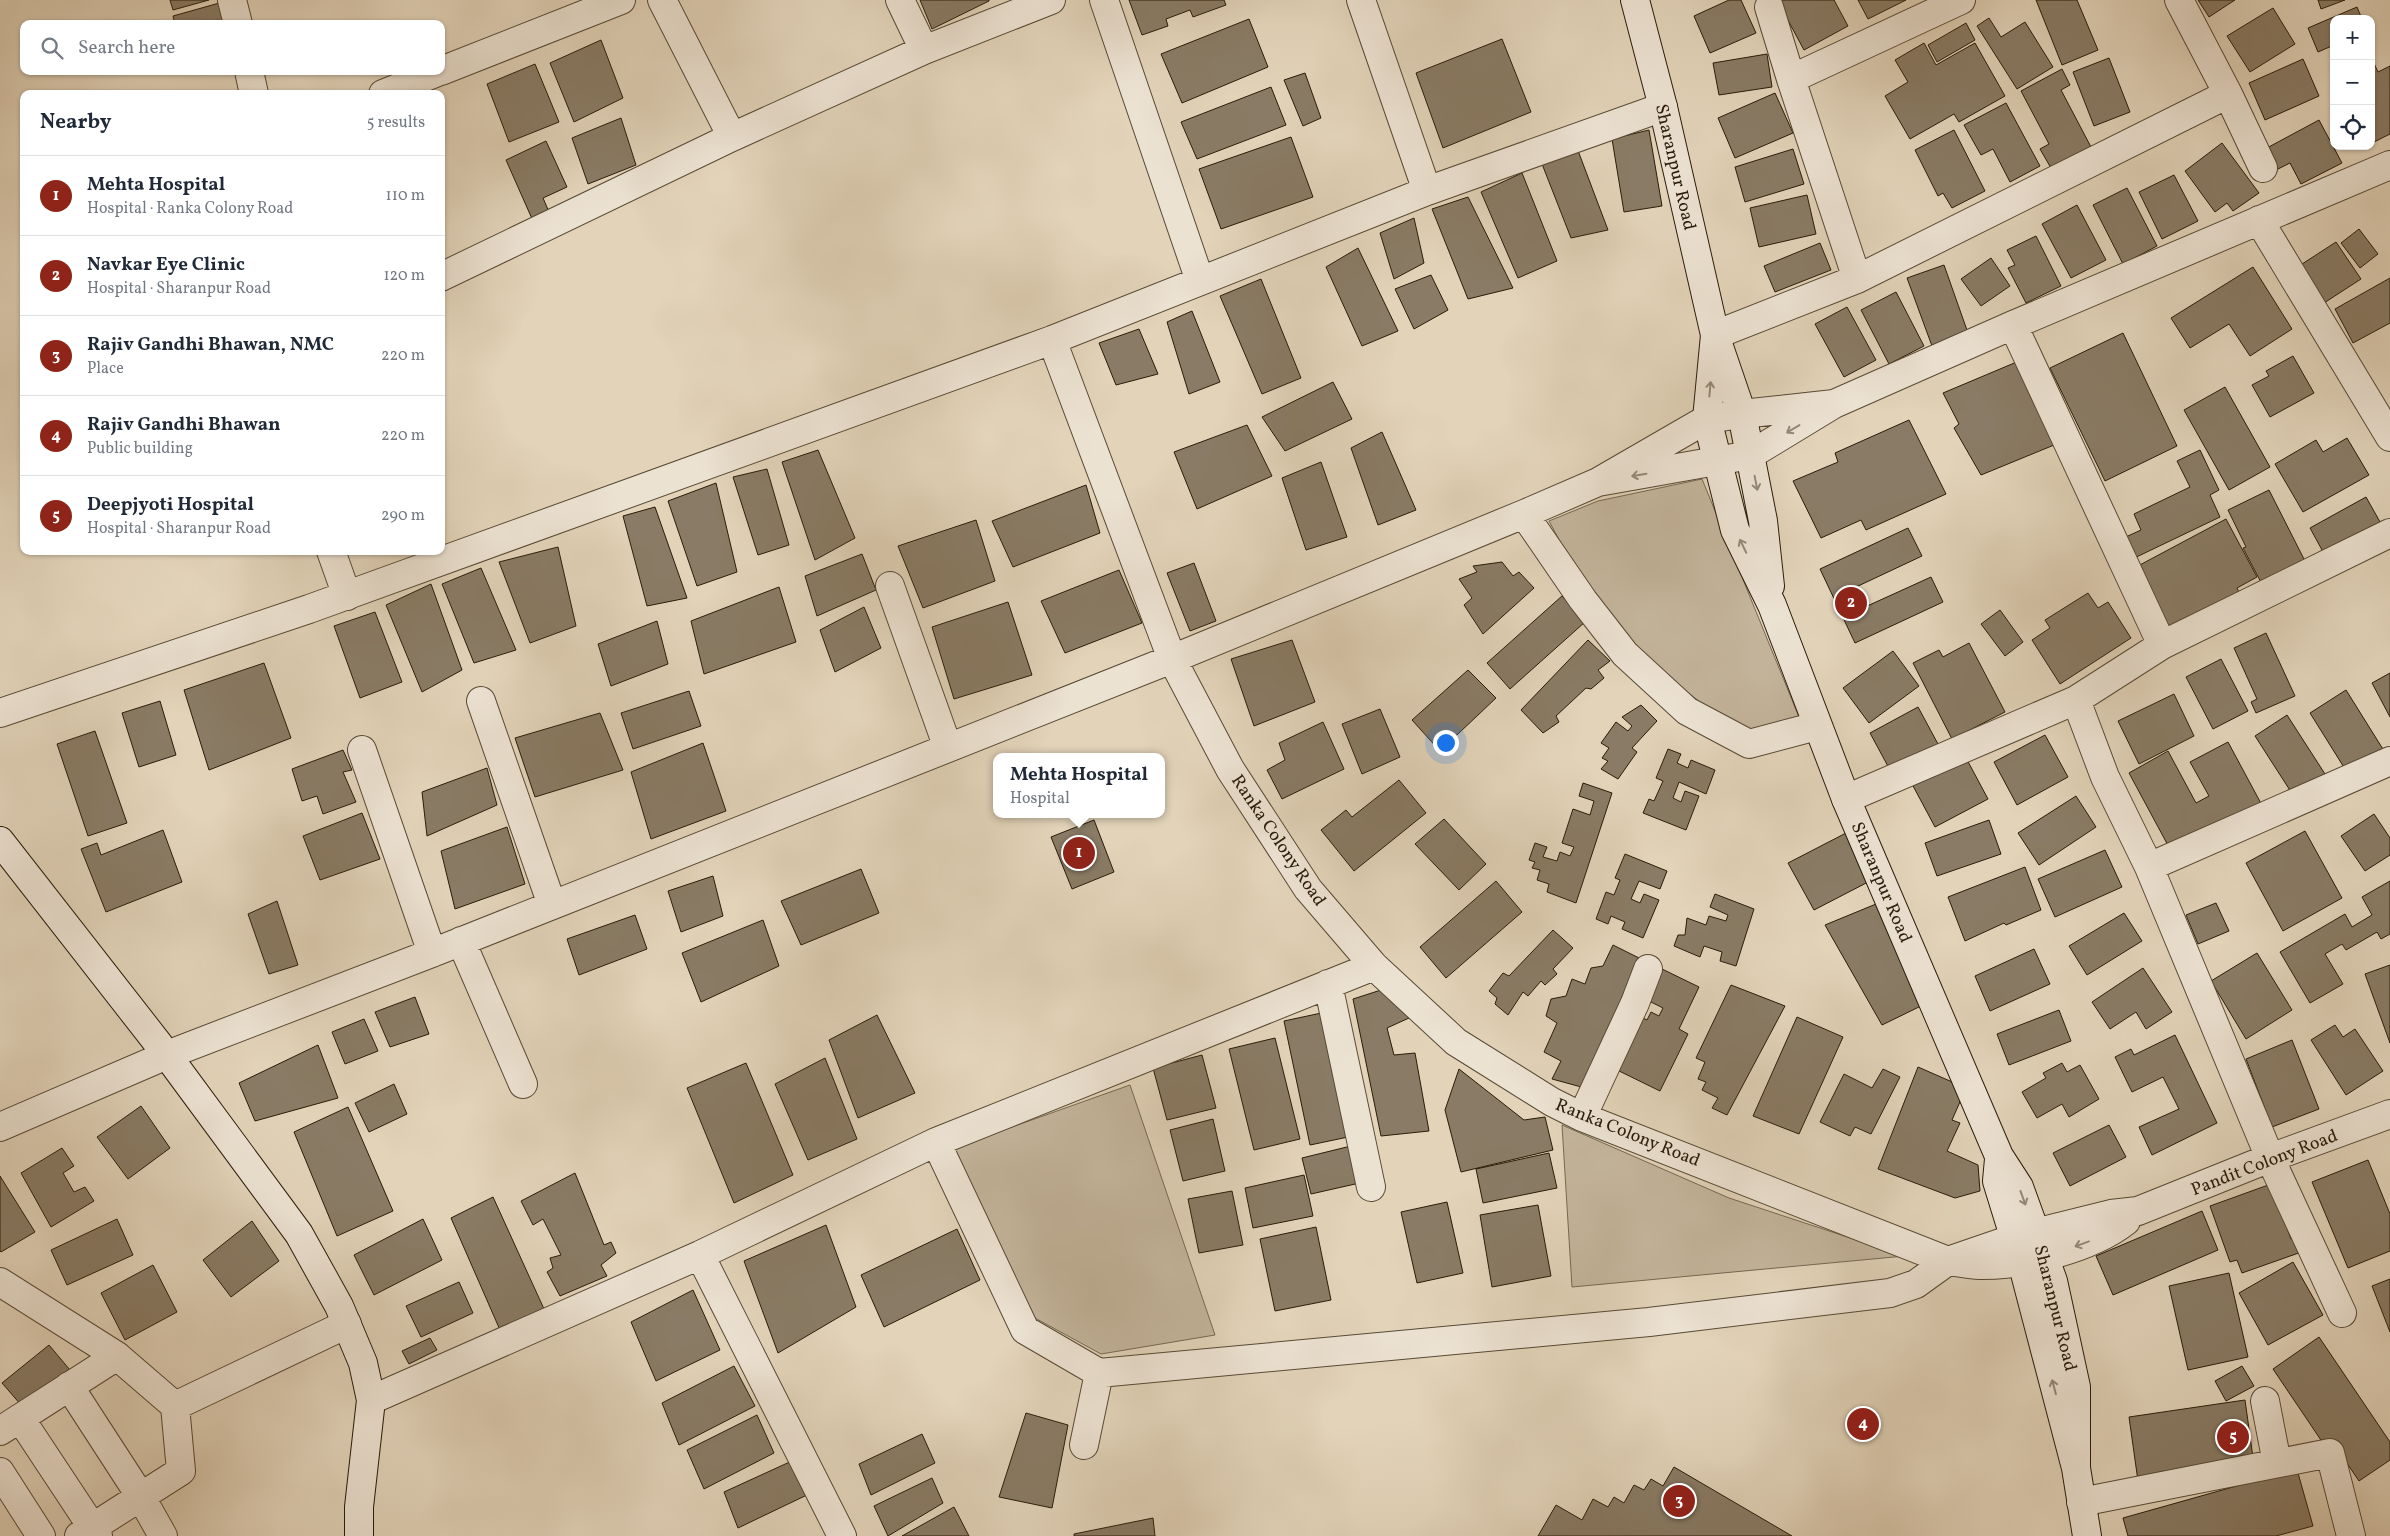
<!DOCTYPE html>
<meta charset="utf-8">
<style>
body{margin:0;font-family:Vollkorn,serif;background:#f6f6f7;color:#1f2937}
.controls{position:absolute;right:15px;top:15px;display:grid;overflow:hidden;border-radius:10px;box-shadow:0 1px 4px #0004}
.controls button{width:45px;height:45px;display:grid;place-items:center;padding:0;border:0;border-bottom:1px solid #e0e1e3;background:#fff;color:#1f2937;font:25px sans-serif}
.you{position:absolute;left:1445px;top:742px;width:18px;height:18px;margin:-12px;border:4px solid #fff;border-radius:50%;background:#1a73e8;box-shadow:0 0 0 8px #1a73e833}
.badge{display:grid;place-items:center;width:32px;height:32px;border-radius:50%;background:#8f2418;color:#fff;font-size:16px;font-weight:700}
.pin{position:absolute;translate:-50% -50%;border:2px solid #fff;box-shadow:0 1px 5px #0006}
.popup{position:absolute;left:993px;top:753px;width:172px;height:65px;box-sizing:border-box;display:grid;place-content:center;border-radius:10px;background:#fff;filter:drop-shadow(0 1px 4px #0005);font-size:16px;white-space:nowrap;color:#747a83}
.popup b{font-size:19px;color:#1f2937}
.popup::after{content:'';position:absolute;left:50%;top:100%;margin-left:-10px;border:10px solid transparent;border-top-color:#fff}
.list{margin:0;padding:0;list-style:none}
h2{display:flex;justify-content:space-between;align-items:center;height:65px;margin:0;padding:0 20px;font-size:21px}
h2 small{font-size:16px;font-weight:400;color:#747a83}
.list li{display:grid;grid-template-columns:32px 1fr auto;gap:15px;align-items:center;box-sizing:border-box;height:80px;padding:0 20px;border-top:1px solid #e0e1e3}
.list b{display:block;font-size:19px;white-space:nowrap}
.list p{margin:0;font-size:16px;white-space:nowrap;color:#747a83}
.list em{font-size:16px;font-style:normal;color:#747a83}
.icon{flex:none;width:28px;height:28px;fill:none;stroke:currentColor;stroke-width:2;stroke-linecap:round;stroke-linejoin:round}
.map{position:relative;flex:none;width:2390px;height:1536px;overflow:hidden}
.search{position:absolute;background:#fff;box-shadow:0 1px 4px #0004;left:20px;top:20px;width:425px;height:55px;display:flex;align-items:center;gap:12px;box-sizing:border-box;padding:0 18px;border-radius:10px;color:#747a83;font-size:19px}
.panel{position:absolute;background:#fff;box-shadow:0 1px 4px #0004;left:20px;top:90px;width:425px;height:465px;border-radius:10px}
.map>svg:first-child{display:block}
.green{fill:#c3b49b;stroke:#766852}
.building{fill:#897b65;stroke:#291c09}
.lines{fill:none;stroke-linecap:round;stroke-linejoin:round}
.street-casing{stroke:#574a35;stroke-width:30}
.secondary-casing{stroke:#291c09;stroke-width:30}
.street{stroke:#ece2d2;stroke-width:28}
.secondary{stroke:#ece2d2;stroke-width:28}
.oneway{stroke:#948978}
.labels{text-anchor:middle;stroke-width:4;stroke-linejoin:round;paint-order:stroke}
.street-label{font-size:18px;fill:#291c09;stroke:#ece2d2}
</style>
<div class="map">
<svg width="2390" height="1536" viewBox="0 0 2390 1536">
<rect width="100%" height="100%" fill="#e2d3b9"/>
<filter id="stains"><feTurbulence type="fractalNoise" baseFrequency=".004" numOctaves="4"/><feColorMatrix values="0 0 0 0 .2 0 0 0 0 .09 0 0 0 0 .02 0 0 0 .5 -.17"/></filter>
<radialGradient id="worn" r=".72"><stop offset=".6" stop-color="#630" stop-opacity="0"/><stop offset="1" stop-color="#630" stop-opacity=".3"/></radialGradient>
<path class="green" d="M1702,479l99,243 -47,11c-10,-5 -21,-9 -31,-15 -38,-24 -93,-74 -120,-110 -21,-27 -38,-57 -54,-87l49,-20z
M1130,1085l85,250 -114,19 -66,-36 -82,-170z
M1562,1125l167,73 176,58 -333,31z"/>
<path class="building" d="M170,0h39l-36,10z
M920,0h69v1l-57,28z
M1129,0h95l2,5 -33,12 -3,-7 -24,9 2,7 -26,9z
M1729,0h12l15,33 -46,20 -16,-37z
M1777,0h57l14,26 -44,24z
M1858,0h48l-38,19z
M2036,0h41l21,50 -36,15z
M2198,0h37l-26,17z
M2318,0h27l-24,9z
M223,2l6,22h-54l-2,-8z
M2357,7l5,12h-28v26l-16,7 -10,-24z
M2273,8l22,36 -45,28 -23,-36z
M1989,18l12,19 24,-15 28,45 -36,22 -40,-63z
M1249,19l19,48 -86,36 -21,-49z
M1966,23l9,17 -38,22 -9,-17z
M1502,39l29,73 -88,36 -27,-75z
M601,40l22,58 -49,24 -24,-59z
M1924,43l12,22 39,-22 30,53 -46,26 -5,-8 -44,25 -25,-43 23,-14 -13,-22z
M1767,54l5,33 -53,8 -6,-32z
M2371,57l7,15 12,-6v68l-18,9z
M2109,58l21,54 -36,14 -21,-54z
M2303,59l16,37 -54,24 -16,-37z
M535,64l24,58 -50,20 -22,-58z
M2062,69l8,16 -9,5 30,57 -40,21 -11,-19 9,-5 -28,-53z
M1305,73l16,45 -18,8 -19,-46z
M1271,87l15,38 -89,34 -16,-37z
M1775,93l18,40 -58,25 -17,-40z
M2006,103l34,63 -30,16 -17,-33 -12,6 -17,-30z
M621,118l15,47 -48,19 -16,-46z
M2319,120l23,43 -41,21 -11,-21 -14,7 -11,-21z
M1649,130l13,76 -38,6 -12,-73z
M1954,130l31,61 -33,17 -9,-15 -5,3 -23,-46z
M1291,137l22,60 -92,32 -22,-60z
M546,141l21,46 -24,11 6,14 -16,9 -27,-61z
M2222,143l37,50 -26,18 -6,-8 -12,9 -30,-41z
M1577,148l31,82 -37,8 -29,-74z
M1793,149l11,35 -59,18 -10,-35z
M1522,173l35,88 -39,17 -37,-86z
M2174,175l24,46 -36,18 -23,-47z
M2127,188l30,58 -34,18 -30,-59z
M1807,195l9,39 -57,13 -9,-39z
M1468,197l45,91 -45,11 -36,-90z
M2077,205l29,55 -35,18 -29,-54z
M1414,218l10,45 -30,16 -14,-46z
M2359,229l19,25 -18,14 -19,-25z
M2036,236l25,50 -35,17 -18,-35 7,-3 -8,-15z
M2336,242l25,37 -37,24 -25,-37z
M1820,243l11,27 -56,22 -11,-26z
M1358,248l40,83 -36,15 -36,-79z
M1991,258l19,28 -29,20 -20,-27z
M1944,265l24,68 -36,13 -25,-68z
M2253,267l39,62 -42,27 -21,-32 -39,24 -19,-30z
M1431,275l17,35 -34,19 -19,-40z
M2390,278v45l-37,20 -18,-34z
M1261,279l40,99 -39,16 -42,-98z
M1896,292l28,54 -35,18 -28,-54z
M1847,307l29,53 -32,17 -29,-53z
M1192,311l28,71 -31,12 -22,-72z
M1139,329l19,45 -42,11 -17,-42z
M2123,333l54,113 -72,35 -55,-113z
M2293,356l21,37 -44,24 -18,-32 17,-9 -3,-5z
M2019,361l40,82 -78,32 -27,-47 5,-4 -16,-31z
M1333,382l19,37 -67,32 -23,-34z
M2225,387l45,80 -41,23 -45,-80z
M1909,420l37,74 -80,36 -5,-10 -40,18 -28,-57 45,-19 -3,-9z
M1247,425l25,51 -75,33 -23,-57z
M1382,432l34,78 -38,15 -27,-77z
M2347,438l22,37 -66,37 -28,-48 41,-24 7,12z
M818,450l37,88 -40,22 -33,-98z
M2200,450l19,40 -9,5 10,22 -94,45 -9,-21 24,-11 -7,-16 56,-27 -13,-26z
M1321,462l26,75 -41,13 -24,-72z
M767,469l22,76 -31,10 -25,-78z
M716,483l21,89 -40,14 -29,-85z
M1086,485l14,48 -87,34 -21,-46z
M2269,490l39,77 -44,21 -21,-40 3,-1 -18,-37z
M2366,497l18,32 -56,32 -18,-33z
M655,507l32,91 -40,8 -24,-90z
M2226,519l31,58 -20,11 4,8 -70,37 -35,-66z
M976,520l19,61 -72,27 -25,-62z
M1908,528l14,28 -66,31 9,20 66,-30 12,25 -88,41 -35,-74z
M558,547l18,79 -46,17 -31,-81z
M862,554l14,36 -59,26 -12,-40z
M1502,562l11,14 6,-4 15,16 -51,46 -19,-29 8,-7 -13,-19 18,-7 -4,-6z
M1194,563l22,58 -26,10 -23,-58z
M481,568l35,82 -42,13 -32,-79z
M1119,570l23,53 -77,30 -24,-52z
M431,584l31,86 -40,22 -36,-87z
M779,587l17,55 -92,32 -13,-53z
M2088,593l10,15 10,-6 23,36 -71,46 -28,-44 18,-12 -5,-8z
M1562,596l23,26 -75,67 -23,-26z
M1008,602l24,73 -78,24 -22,-72z
M864,607l17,41 -46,24 -15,-42z
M2000,610l23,32 -18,14 -24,-32z
M375,612l27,70 -42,16 -26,-72z
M657,621l11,43 -57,22 -13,-42z
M2266,633l29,63 -39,17 -5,-11 6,-3 -23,-51z
M1292,640l23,62 -61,24 -23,-67z
M1588,640l22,21 -12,9 6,8 -13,11 -5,-1 -30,28 3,6 -16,11 -22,-23z
M1969,643l36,69 -53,27 -39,-76 26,-13 4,7z
M1893,651l26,35 -50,37 -26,-35z
M2221,659l27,52 -35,18 -27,-52z
M264,663l27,75 -82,32 -25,-80z
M1468,670l28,28 -56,53 -28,-31z
M2390,673v44l-18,-34z
M2346,690l40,64 -36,23 -40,-64z
M689,691l12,35 -68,23 -12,-36z
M2174,694l20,42 -55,28 -21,-43z
M160,701l16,54 -37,12 -17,-54z
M1641,705l16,16 -25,27 5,4 -19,27 -17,-10 7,-8 -6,-3 7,-10 -8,-5 15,-21 12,9 4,-5 -10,-9z
M1918,707l20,37 -48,26 -20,-37z
M1380,709l20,48 -38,17 -20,-50z
M600,713l23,57 -88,27 -20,-59z
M2287,715l38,59 -32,21 -38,-59z
M1323,722l21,47 -62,30 -15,-29 18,-10 -6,-17z
M95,731l32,92 -39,13 -31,-92z
M2045,735l23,42 -51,28 -23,-43z
M2228,742l36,67 -93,42 -42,-78 39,-22 28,52 13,-7 -19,-34z
M703,743l23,68 -75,28 -20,-67z
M1668,749l13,5 -4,9 11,5 3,-8 24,10 -9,24 -27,-12 -6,16 8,4 4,-11 14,5 -13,34 -43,-17 6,-14 5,2 9,-20 -7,-3z
M343,750l9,20 -9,2 13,30 -33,12 -6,-18 -15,5 -10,-32z
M1965,756l23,43 -53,28 -23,-43z
M487,768l10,37 -70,31 -5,-44z
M1399,780l27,33 -72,58 -33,-41 25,-20 6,7z
M1583,783l29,10 -36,110 -29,-11 2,-8 -12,-4 3,-10 -8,-2 3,-6 -6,-2 6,-17 12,4 -4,10 14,4 3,-9 10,4 4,-9 -12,-4 11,-34 17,6 4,-14 -15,-5z
M2076,796l20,31 -57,38 -21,-32z
M362,813l18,46 -60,21 -17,-44z
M2374,814l16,24v17l-25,16 -24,-35z
M1444,819l42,45 -27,26 -44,-46z
M1094,820l20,52 -42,17 -21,-52z
M1989,820l12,34 -64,22 -12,-33z
M507,827l18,57 -70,25 -14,-58z
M163,830l19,52 -76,30 -25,-63 16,-6 4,12z
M2305,831l37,67 -59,33 -37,-68z
M1848,832l24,48 -58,30 -26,-47z
M2105,850l17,37 -67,30 -17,-38z
M1625,854l42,17 -7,18 -21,-8 -8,18 9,4 4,-9 15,6 -16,38 -21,-9 3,-7 -14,-6 -3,8 -12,-5 10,-27 8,3 6,-15 -5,-2z
M2025,867l16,43 -35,15 -2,-2 -39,18 -17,-44z
M861,869l18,44 -78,32 -20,-44z
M713,876l10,40 -42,16 -13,-41z
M1496,881l26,31 -76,66 -26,-31z
M2390,881v53l-9,5 -4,-7 -31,18 -4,-6 -17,10 18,30 -33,19 -30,-51 65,-38 7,13 20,-12 -10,-18z
M1715,894l39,15 -18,57 -16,-5 2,-9 -18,-6 -4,11 -26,-11 4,-11h7l2,-17 19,7 3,-9 17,5 2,-6 -18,-8z
M277,901l21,64 -29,9 -21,-60z
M2216,903l13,28 -31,13 -12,-29z
M1876,904l47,101 -41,20 -57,-100z
M2124,913l18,28 -55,34 -18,-29z
M635,915l12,34 -68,26 -12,-36z
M763,920l16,46 -78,36 -19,-49z
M1553,930l20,18 -20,21 4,5 -12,11 -4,-4 -13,15 -5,-4 -15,23 -13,-11 2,-6 -8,-7 14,-18 6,3z
M1613,945l28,14 -56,129 -33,-9 9,-18 -17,-9 13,-29 -11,-7 5,-17 15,-3 6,-17 13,5 6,-16 12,-2z
M2034,949l16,35 -60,27 -15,-35z
M2257,953l35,57 -46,29 -35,-58z
M2390,965v78l-25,-69z
M2143,968l29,44 -26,17 -10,-17 -26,17 -18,-27z
M1662,969l37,18 -20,42 9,5 -28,57 -47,-23 30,-50 4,2 4,-8 8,4 4,-8 -16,-8z
M1731,985l54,21 -58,109 -15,-7 6,-10 -16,-8 4,-8 -8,-3 7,-17 -9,-4z
M1381,990l28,28 -22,10 7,27 21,-2 14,78 -48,5 -28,-137z
M415,997l14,37 -39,13 -15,-35z
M2059,1010l12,31 -62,24 -12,-31z
M1326,1012l27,124 -43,9 -26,-124z
M877,1015l38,78 -57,25 -29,-78z
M1797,1017l46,20 -44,97 -46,-18z
M364,1019l14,32 -33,13 -13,-32z
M2335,1025l8,12 12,-8 28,42 -37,24 -35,-55z
M2175,1035l42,88 -65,32 -13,-28 40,-18 -16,-32 -31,15 -17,-35 16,-8 3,6z
M1275,1038l25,101 -46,11 -25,-101z
M2292,1040l27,69 -47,18 -26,-68z
M318,1045l20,53 -83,23 -16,-38z
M1202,1055l14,53 -49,12 -14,-52z
M825,1058l32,81 -49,21 -33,-76z
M746,1063l47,112 -59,28 -47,-115z
M2062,1063l5,9 13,-7 19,34 -30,18 -7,-13 -25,14 -15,-26 24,-14 -3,-5z
M1918,1067l48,21 -14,32 8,3 -13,28 31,14 2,26 -25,7 -77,-29z
M1459,1069l65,51 21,-3 8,33 -92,22 -16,-62z
M1883,1069l17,8 -29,57 -16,-7 -5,9 -30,-14 24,-48 28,14z
M394,1084l13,30 -38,18 -14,-29z
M141,1106l29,42 -42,31 -31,-42z
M348,1107l45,104 -56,25 -43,-104z
M1213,1119l12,52 -42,10 -13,-51z
M2109,1125l17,32 -56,29 -17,-33z
M1355,1145l9,37 -53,12 -9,-36z
M62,1148l12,18 -11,7 11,19 11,-5 9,14 -43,26 -30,-54z
M1549,1153l8,35 -74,15 -7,-34z
M2368,1160l22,54v37l-42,17 -36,-86z
M575,1173l29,72 7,-3 5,11 -15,12 6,11 -47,20 -13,-24 6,-4 -3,-10 11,-3 -18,-36 -10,6 -12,-24z
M1304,1175l9,41 -60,12 -8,-40z
M0,1176l35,56 -34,20 -1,-1z
M2271,1184l20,55 13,-5 6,15 -68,24 -5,-13 -7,2 -20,-56z
M1232,1191l11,54 -44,8 -11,-54z
M493,1197l51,112 -44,21 -49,-112z
M1447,1202l16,71 -46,10 -16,-71z
M1538,1205l13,71 -59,11 -12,-72z
M2202,1211l16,39 -105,45 -17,-39z
M117,1219l16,36 -66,30 -16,-35z
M423,1219l19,41 -68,35 -20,-40z
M252,1221l27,40 -48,36 -28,-37z
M826,1225l30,82 -78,46 -34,-92z
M1316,1227l15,73 -56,11 -15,-72z
M957,1229l23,51 -96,47 -23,-52z
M2293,1262l30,53 -55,30 -29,-52z
M153,1265l24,47 -52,28 -24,-47z
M2229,1273l19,84 -60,13 -19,-84z
M2390,1279v53l-18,-46z
M459,1282l14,31 -52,24 -15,-31z
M693,1290l27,60 -64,31 -25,-59z
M2319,1337l71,105v18l-31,21 -21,-31 -7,5 -58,-86z
M430,1338l7,12 -28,14 -7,-13z
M49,1345l21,25 -48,36 -20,-23z
M734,1366l21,40 -76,39 -17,-42z
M2242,1366l12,20 -28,15 -11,-20z
M2245,1400l9,65 -116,16 -9,-64z
M1026,1413l42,12 -16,83 -53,-11z
M757,1415l17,38 -70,36 -17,-39z
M922,1434l13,29 -64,32 -12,-31z
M794,1460l15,34 -71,34 -14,-36z
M2296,1466l17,60 -37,10h-148l-5,-18 149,-42z
M1674,1467l118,69h-254l18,-31 26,15 11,-21 15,8 6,-10 10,6 10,-18 10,5 7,-11 12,7z
M932,1478l11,25 -55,33 -14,-30z
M954,1507l15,29h-67z
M1153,1518l2,18h-81v-2z"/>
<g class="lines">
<g class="street-casing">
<path id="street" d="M232,0l6,24
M662,0l70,137
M900,0l24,50
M1104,0l96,281
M1361,0l66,191
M1961,0l-170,79 66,200 371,-185 -49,-94
M1769,7l22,72
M249,71l5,23
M441,71l180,-71
M383,94l57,-23
M2228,94l35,74
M2259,220l131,217
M441,277l291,-140 192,-87 127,-50
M2013,325l149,320
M1715,335l142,-56
M1052,340l120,319 58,110 78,120 66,77 82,76 96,60 30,15 366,144c10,1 21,4 31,4 44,1 113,-17 147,-44
M1834,404l-92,10 -35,5 -109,63 152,-27 84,-51 179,-79 377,-160
M1524,514l59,86 42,54 62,57 62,33 68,-18
M331,551l16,45
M890,586l58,162
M2076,700l29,77 44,90 121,291 72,155
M481,701l71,204
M0,713l309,-104 743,-269 375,-149 236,-84
M362,750l70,203
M1846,799l230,-99 86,-55 228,-112
M2149,867l241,-106
M461,941l62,143
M1374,966l-438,176 89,188 74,43 550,-51 241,-29 26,-9 32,-23 67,-23 96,-24 27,-3 132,-53 120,-44
M1328,984l43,203
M1582,1117l53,-114 13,-34
M0,1127l167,-72 265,-102 740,-294 352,-145 74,-32
M700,1255l142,281
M0,1282l117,74 -117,75
M117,1356l58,50 172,-82
M69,1386l72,111 22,39
M371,1400l329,-145 236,-113
M2265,1401l12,62
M20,1418l78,118
M1084,1445l15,-72
M0,1472l41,64
M2081,1502l249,-49 21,83
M79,1536l102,-65 -6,-65"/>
</g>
<g class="secondary-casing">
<path id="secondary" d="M1635,0l28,107 52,228 27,79 21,107 7,65
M1715,335l-8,84 28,111 37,75 74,194 153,357 20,31 34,94 23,106v81
M0,841l167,214 132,179 40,72 24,57 8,37 -12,107v29
M1999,1159l-2,22 25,81 54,206 11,68"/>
</g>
<use href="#street" class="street"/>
<use href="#secondary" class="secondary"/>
</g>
<defs><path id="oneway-shaft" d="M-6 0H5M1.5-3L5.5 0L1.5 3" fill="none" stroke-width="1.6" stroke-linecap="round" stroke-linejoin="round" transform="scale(1.25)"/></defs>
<g class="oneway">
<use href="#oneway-shaft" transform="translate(1710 389) rotate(-85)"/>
<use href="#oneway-shaft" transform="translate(1793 429) rotate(149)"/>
<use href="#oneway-shaft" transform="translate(1639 475) rotate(171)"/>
<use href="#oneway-shaft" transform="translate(1756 483) rotate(79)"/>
<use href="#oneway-shaft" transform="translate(1743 546) rotate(-116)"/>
<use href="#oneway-shaft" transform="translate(2023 1198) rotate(70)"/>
<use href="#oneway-shaft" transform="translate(2082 1244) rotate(160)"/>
<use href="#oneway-shaft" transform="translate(2054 1387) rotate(-105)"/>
</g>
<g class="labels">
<g class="street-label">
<text transform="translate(1676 167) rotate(77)" y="6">Sharanpur Road</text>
<text transform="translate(1279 840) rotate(56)" y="6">Ranka Colony Road</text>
<text transform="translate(1882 882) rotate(67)" y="6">Sharanpur Road</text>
<text transform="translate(1628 1132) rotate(22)" y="6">Ranka Colony Road</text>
<text transform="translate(2264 1162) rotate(-21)" y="6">Pandit Colony Road</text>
<text transform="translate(2056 1308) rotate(76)" y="6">Sharanpur Road</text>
</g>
</g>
<rect width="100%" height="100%" filter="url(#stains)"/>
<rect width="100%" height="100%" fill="url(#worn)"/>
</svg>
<div class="controls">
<button>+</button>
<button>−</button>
<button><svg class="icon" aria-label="locate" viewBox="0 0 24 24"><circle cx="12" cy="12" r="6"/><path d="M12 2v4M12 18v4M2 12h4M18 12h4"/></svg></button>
</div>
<div class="you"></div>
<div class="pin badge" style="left:1079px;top:853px">1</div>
<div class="popup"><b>Mehta Hospital</b>Hospital</div>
<div class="pin badge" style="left:1851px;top:603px">2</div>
<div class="pin badge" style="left:1679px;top:1501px">3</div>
<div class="pin badge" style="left:1863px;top:1424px">4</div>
<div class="pin badge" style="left:2233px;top:1437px">5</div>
<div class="search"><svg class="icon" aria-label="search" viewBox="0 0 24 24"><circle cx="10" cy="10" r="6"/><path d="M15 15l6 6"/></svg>Search here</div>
<section class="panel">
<h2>Nearby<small>5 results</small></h2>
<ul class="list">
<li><span class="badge">1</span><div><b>Mehta Hospital</b><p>Hospital · Ranka Colony Road</p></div><em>110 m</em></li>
<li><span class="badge">2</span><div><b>Navkar Eye Clinic</b><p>Hospital · Sharanpur Road</p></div><em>120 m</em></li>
<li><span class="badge">3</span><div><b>Rajiv Gandhi Bhawan, NMC</b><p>Place</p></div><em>220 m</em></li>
<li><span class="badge">4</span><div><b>Rajiv Gandhi Bhawan</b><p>Public building</p></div><em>220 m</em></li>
<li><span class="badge">5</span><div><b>Deepjyoti Hospital</b><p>Hospital · Sharanpur Road</p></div><em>290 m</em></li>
</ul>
</section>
</div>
